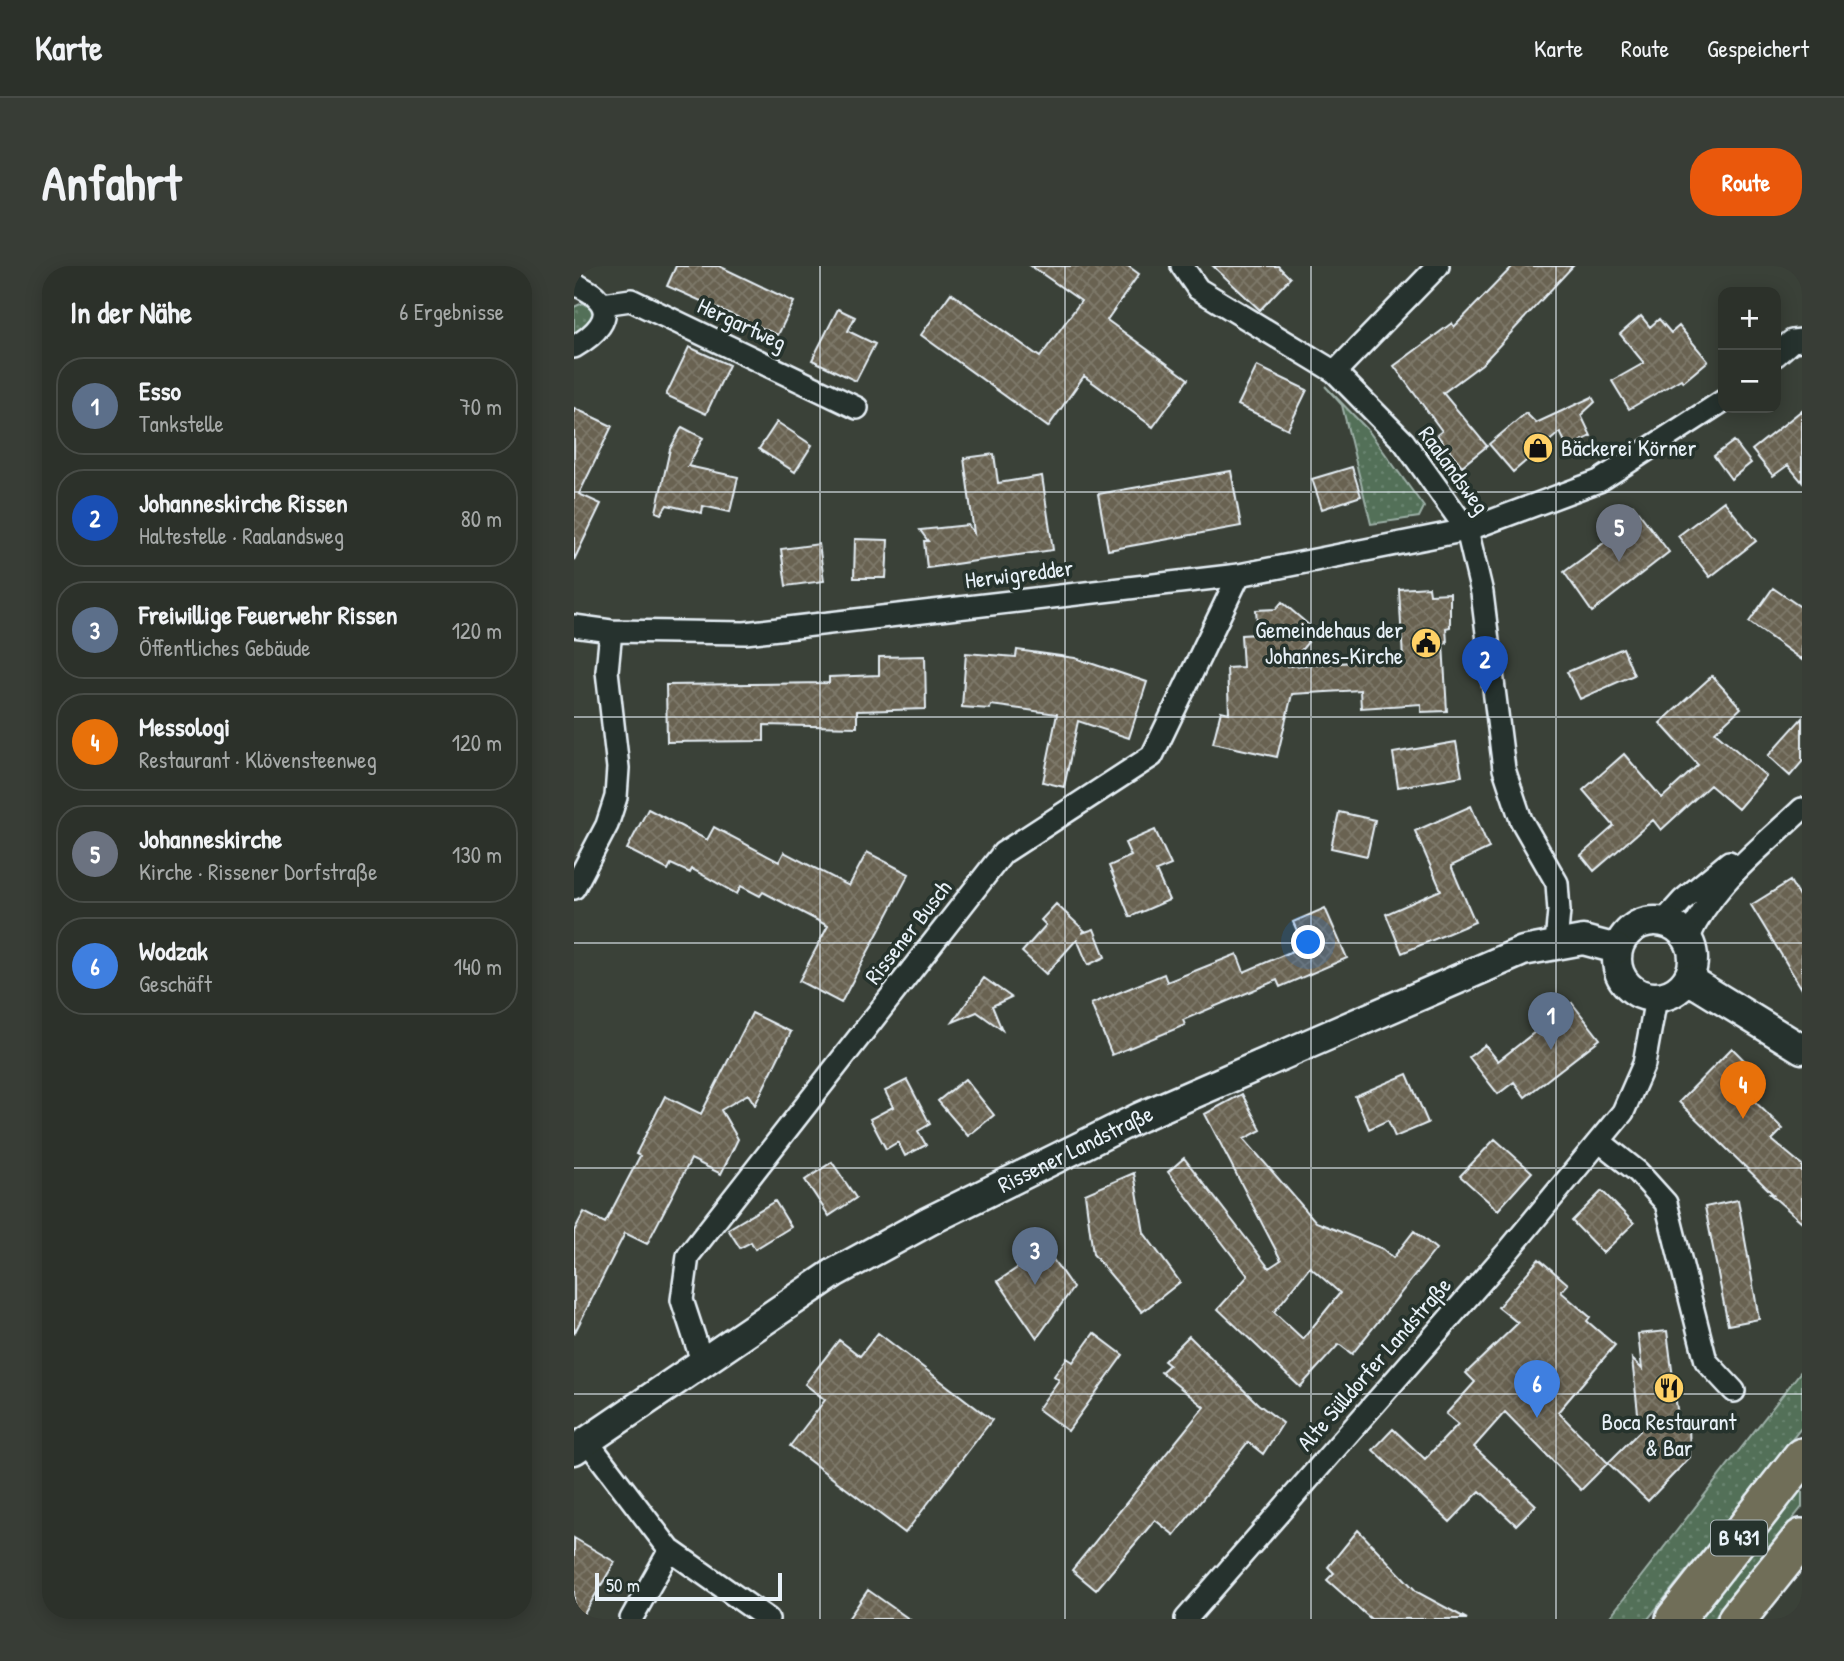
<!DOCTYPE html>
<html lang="de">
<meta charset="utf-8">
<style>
body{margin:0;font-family:"Patrick Hand",sans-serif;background:#383d36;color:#f1f3f6}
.controls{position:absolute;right:21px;top:21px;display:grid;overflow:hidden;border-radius:14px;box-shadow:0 4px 18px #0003}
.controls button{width:63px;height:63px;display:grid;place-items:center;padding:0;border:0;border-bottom:2px solid #484c47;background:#2c312a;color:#f1f3f6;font:35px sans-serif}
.scale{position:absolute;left:21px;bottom:18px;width:187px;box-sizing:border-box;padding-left:7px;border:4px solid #e8f1f8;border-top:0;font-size:19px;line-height:24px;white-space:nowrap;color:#e8f1f8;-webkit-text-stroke:5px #26332d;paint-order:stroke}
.you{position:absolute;left:735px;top:677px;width:24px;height:24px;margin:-18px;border:5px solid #fff;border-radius:50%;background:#1a73e8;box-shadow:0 0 0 10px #1a73e833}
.badge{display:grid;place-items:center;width:46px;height:46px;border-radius:50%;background:#ea580c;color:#fff;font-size:23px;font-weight:700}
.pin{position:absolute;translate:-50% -58px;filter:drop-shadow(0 2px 4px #0008)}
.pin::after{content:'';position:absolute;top:37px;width:24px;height:21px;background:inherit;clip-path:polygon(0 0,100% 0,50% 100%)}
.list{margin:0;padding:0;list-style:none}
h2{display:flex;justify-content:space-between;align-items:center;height:91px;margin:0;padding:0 28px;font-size:30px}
h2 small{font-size:23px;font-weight:400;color:#a6a9a8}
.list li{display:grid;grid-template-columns:46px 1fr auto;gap:21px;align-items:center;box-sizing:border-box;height:98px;margin:0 14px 14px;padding:0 14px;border:2px solid #484c47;border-radius:28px}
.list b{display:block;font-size:26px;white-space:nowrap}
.list p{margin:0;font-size:23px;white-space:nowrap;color:#a6a9a8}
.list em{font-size:23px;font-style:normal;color:#a6a9a8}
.map{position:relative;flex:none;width:1228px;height:1353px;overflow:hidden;border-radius:28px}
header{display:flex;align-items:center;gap:42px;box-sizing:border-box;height:98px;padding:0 35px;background:#2c312a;border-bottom:2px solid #484c47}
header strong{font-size:33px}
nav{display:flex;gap:38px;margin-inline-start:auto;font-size:24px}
.intro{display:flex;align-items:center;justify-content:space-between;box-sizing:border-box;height:168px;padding:0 42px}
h1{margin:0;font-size:49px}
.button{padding:18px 32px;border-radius:28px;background:#ea580c;color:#fff;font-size:24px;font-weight:700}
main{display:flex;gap:42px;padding:0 42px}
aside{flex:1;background:#2c312a;border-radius:28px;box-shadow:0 4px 18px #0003}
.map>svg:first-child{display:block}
.grass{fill:url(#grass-dots);stroke:#9db0a8;stroke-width:2}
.building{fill:url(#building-cross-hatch);stroke:#e8f1f8;stroke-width:2;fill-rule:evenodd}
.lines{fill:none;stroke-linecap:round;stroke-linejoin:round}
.street-casing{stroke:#e8f1f8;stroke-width:26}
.secondary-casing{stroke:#e8f1f8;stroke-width:33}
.highway-casing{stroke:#e8f1f8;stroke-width:42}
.street{stroke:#26332d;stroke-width:21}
.secondary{stroke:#26332d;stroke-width:28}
.highway{stroke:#706e59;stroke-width:37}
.tram{stroke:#e8f1f8;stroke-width:2}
.grid{fill:none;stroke:#e8f1f8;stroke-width:2;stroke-opacity:0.55}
.labels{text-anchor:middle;stroke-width:7;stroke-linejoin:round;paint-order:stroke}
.shield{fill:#26332d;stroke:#aeb8bb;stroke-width:2}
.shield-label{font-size:21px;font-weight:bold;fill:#e8f1f8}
.street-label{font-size:23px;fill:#e8f1f8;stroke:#26332d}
.poi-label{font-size:23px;fill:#e8f1f8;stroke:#26332d;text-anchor:start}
</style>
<header>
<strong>Karte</strong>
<nav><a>Karte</a><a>Route</a><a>Gespeichert</a></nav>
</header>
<div class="intro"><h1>Anfahrt</h1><a class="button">Route</a></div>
<main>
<aside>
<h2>In der Nähe<small>6 Ergebnisse</small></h2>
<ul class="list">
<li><span class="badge" style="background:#5c6f8a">1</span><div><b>Esso</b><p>Tankstelle</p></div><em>70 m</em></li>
<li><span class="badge" style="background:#1a4fb4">2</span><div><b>Johanneskirche Rissen</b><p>Haltestelle · Raalandsweg</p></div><em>80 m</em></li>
<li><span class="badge" style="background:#5c6f8a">3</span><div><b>Freiwillige Feuerwehr Rissen</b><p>Öffentliches Gebäude</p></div><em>120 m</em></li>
<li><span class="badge" style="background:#e8710a">4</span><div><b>Messologi</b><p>Restaurant · Klövensteenweg</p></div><em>120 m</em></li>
<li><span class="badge" style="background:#6b7280">5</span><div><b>Johanneskirche</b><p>Kirche · Rissener Dorfstraße</p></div><em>130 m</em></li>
<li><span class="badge" style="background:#3f7fe0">6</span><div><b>Wodzak</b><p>Geschäft</p></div><em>140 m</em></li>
</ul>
</aside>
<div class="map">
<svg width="1228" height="1353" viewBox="0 0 1228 1353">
<defs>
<pattern id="grass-dots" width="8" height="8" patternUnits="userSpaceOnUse" patternTransform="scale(1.75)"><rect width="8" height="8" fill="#527058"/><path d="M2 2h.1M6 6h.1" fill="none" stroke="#6b8571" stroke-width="1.8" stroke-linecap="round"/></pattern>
<pattern id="building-cross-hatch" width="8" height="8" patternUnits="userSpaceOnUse" patternTransform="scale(1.75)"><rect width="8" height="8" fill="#696251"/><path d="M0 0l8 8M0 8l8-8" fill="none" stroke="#7e796b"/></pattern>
</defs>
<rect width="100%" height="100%" fill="#3a4138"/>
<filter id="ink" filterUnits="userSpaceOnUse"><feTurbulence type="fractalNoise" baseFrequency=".0143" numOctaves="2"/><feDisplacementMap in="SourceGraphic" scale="14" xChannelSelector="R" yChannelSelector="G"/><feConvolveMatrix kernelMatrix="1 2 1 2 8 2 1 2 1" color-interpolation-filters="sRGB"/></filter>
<g filter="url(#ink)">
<path class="grass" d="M9,37l11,7v7l-20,19v-29z
M751,120l42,43 57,78 -5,10 -48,7 -29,-119z
M1228,1104v57l-154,192h-40z
M1228,1216v25l-88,112h-20z"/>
<path class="building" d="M102,0h43l75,36 -16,33 -111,-49z
M457,0h97l11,8 -32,46 81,59 -35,48 -69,-51 -36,51 -127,-92 30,-42 89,64 41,-56z
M639,0h65l12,12 -30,32z
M939,0h60l-91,98 -39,29 44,53 -25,20 -25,-31 5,-4 -48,-65 58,-43 2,4z
M264,43l17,8 -7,14 27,13 -19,37 -44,-21z
M1067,50l9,11 9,-8 12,14 8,-7 29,35 -25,21 -2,-3 -52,30 -17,-28 32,-18 -24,-29z
M115,81l40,18 -23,49 -40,-19z
M683,100l50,24 -19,39 -50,-24z
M1018,131l3,5 -14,13 10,21 -23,12 -8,-16 -47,40 -24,-28 37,-31 10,10z
M0,142l38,18 -33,68 22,10 -27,56z
M1228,144v72l-14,-17 -15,11 -21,-26z
M203,156l35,23 -17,27 -36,-23z
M108,161l21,11 -15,28 50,11 -8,35 -27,-6 -1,7 -35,-8 -6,9 -5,-2 14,-63z
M1160,175l17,22 -20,16 -17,-23z
M420,188l4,29 44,-7 11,74 -126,18 -3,-27h4l-8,-11 48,-5 6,8 -10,-75z
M778,201l9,29 -39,13 -10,-30z
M657,205l10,55 -133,24 -10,-56z
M1150,235l32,40 -46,36 -32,-41z
M1059,239l36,47 -77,60 -28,-40 56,-41 -8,-9z
M281,273l33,1 -2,38h-32z
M245,278l5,37 -38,5 -5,-37z
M855,321l1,7 20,-1v34l-4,1 1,15 -4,1 4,67 -26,1v-8l-60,4 -1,-18 -68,4 -15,63 -64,-14 8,-32 8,2 -2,-45 16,-1 -2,-32 17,-1 -2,-24 20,-1 6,-7 28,24 -9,10 7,6 -20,24 115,-7 -4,-70z
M1199,322l29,20v52l-53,-38z
M1049,382l11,27 -54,24 -13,-27z
M443,384l58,8 72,24 -18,56 -51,-17 -14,66 -21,-5 14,-68 -66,-9 -1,4 -28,-2 4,-54 50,4z
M351,390l1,53 -69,2v16l-93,-2v16l-97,1 -1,-57 163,-2v-6l50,-2v-18z
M1138,410l29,32 -26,24 51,44 -28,33 -28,-24 -49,45 -8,-10 -59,51 -13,-16 33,-29 -31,-36 41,-36 38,44 36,-33 -38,-42z
M1228,452v44l-12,14 -22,-20z
M882,476l6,34 -64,11 -5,-34z
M897,540l18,42 -38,18 24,56 -73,31 -16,-39 55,-24 -26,-59z
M74,543l59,31 7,-13 65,35 5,-10 65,34 18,-34 42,22 -68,129 -42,-22 29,-55 -65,-34 -3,4 -19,-10 -4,8 -45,-25 -2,4 -19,-9 -3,6 -41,-21z
M765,546l36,8 -8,36 -36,-8z
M581,564l16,35 -15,6 13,29 -39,17 -21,-51 22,-10 -6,-13z
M1216,615l12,20v88l-51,-84z
M482,638l29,27 -3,2 12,-4 11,28 -17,8 -11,-26 -31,35 -24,-22 24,-27 -5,-5z
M751,642l22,50 -67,29 -3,-7 -94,40 2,5 -73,30 -21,-51 73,-30 3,8 70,-28 7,18 60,-26 -11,-24z
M410,712l27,19 -19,9 10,24 -25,-18 -24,10z
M998,737l28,36 -75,58 -11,-15 -16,12 -29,-37 16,-12 13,16z
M178,747l39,19 -36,73 -7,-11 -27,16 17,29 -17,35 -30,-15 -44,85 -22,-11 -51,101v-103l10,-19 21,11 35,-67 -4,-2 29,-58 36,18z
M1158,782l27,27 -16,15 40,39 -11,11 30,25v57l-32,-28h3l-94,-92z
M833,808l21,49 -33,14 -7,-17 -19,9 -14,-33z
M391,813l29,36 -26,21 -30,-35z
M333,814l23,44 -12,7 8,14 -21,11 -7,-14 -12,7 -16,-30 23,-12 -8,-16z
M668,828l19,36 -17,9 72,83 67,27 10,9 21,-27 22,18 -84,105 -13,-10 -39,43 -82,-78 30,-33 -80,-104 16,-14 85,110 12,-8 -76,-146zM736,1001l30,26 -37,46 -29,-27z
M921,873l37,33 -34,38 -38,-34z
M258,896l24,36 -27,18 -24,-36z
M560,907l10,60 36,49 -38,30 -49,-58 -8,-60z
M1028,925l32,32 -31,30 -31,-32z
M1164,934l21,119 -31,6 -23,-118z
M201,935l16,26 -36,22 -4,-7 -11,6 -12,-19z
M462,969l37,53 -36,50 -39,-57 31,-21 -9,-14z
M965,993l29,25 -7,8 29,25 -3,4 28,24 -57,67 50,51 -27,27 -76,-78 -31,35 62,58 -20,20 -36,-34 -30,31 -77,-72 20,-21 32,30 33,-35 -12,-10 29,-32 -9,-9 52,-50 -20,-16z
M1093,1065l12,94 10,-1 1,33 -42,44 -40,-38 32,-32 -8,-72 10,10 -4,-35z
M304,1067l114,87 -87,113 -115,-87 35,-46 -20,-16 34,-44 21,16z
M520,1067l29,22 -55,76 -30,-22 21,-29 -5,-4 13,-18 6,4z
M615,1070l69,68 25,19 -20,31 -15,-12 -74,93 -19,-15 -59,70 -24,-20 132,-163 -43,-35 8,-7 -5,-4z
M784,1264l59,62 50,27h-96l-44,-39 7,-7 -6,-6z
M0,1272l41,24 -34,57h-7z
M294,1324l41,29h-61z"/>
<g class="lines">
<g class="street-casing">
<path id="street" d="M608,0l16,23 137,83 69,70 63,88 15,63 22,176 17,51 36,63 2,28 -3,32
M0,16c7,7 16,8 22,15 22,20 -5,40 -22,50
M29,38l28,-4 226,108
M1202,89l16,-14 10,-1
M761,106l103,-106
M0,360l37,5 134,2 494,-58 228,-45 132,-49 124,-80
M0,622l33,-63 9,-28 2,-29 -11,-97 4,-40
M1090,655l19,-21 46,-38
M1114,673c24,-55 71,-89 114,-130
M1025,875l39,31 28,31 40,158 28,30
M128,1095l-20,-61 6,-44 315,-403 149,-97 87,-181
M13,1175l83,109 98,69
M57,1353l39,-69
M612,1353l323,-369 114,-138 21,-48 12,-66"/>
</g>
<g class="secondary-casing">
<g id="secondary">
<circle cx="1081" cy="693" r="38"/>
<path d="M1114,713l114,70"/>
<path id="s1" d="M0,1184l260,-177 95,-52 211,-104 383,-166 60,-11 34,9"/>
</g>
</g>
<g class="highway-casing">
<path id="highway" d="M1101,1353l127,-162
M1163,1353l65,-81"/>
</g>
<use href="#street" class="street"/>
<use href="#secondary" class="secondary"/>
<use href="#highway" class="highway"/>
<path class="tram" d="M1226,1353l2,-2"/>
</g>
</g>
<path class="grid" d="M246,0v1353M491,0v1353M737,0v1353M982,0v1353M0,226h1228M0,451h1228M0,677h1228M0,902h1228M0,1128h1228"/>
<defs>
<g id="shop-disc" transform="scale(1.575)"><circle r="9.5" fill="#ffd166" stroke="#26332d"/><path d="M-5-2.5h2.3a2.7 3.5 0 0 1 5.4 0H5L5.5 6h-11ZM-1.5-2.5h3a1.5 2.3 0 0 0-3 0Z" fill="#111"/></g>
<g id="civic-disc" transform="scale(1.575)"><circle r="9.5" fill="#ffd166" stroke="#26332d"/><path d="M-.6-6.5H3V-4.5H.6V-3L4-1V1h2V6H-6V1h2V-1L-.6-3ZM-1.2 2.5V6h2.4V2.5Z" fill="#111"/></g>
<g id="restaurant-disc" transform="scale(1.575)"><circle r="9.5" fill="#ffd166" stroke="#26332d"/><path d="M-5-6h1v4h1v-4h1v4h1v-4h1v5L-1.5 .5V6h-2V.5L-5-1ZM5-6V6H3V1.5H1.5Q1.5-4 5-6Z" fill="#111"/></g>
</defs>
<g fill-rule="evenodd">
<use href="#shop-disc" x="964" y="182"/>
<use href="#civic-disc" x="852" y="377"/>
<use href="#restaurant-disc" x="1095" y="1122"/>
</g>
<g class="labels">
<rect class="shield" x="1137" y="1254.5" width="56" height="35" rx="5"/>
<g class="shield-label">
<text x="1165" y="1279">B 431</text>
</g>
<g class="street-label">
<text transform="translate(168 58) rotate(25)" y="8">Hergartweg</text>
<text transform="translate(880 204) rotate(54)" y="8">Raalandsweg</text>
<text transform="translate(445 308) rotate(-7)" y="8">Herwigredder</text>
<text transform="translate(334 666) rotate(-52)" y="8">Rissener Busch</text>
<text dy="8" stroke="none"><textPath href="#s1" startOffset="586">Rissener Landstraße</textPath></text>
<text transform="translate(800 1098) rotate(-49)" y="8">Alte Sülldorfer Landstraße</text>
</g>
<g class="poi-label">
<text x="987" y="190">Bäckerei Körner</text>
<text x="829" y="372" text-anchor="end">Gemeindehaus der<tspan x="829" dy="26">Johannes-Kirche</tspan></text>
<text x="1095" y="1164" text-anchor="middle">Boca Restaurant<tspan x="1095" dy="26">&amp; Bar</tspan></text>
</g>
</g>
</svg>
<div class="controls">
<button>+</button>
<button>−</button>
</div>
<div class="scale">50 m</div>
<div class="you"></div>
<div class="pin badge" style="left:977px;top:784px;background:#5c6f8a">1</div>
<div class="pin badge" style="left:911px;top:428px;background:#1a4fb4">2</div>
<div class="pin badge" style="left:461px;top:1019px;background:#5c6f8a">3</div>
<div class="pin badge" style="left:1169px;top:853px;background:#e8710a">4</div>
<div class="pin badge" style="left:1045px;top:296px;background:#6b7280">5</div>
<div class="pin badge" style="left:963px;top:1152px;background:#3f7fe0">6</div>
</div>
</main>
